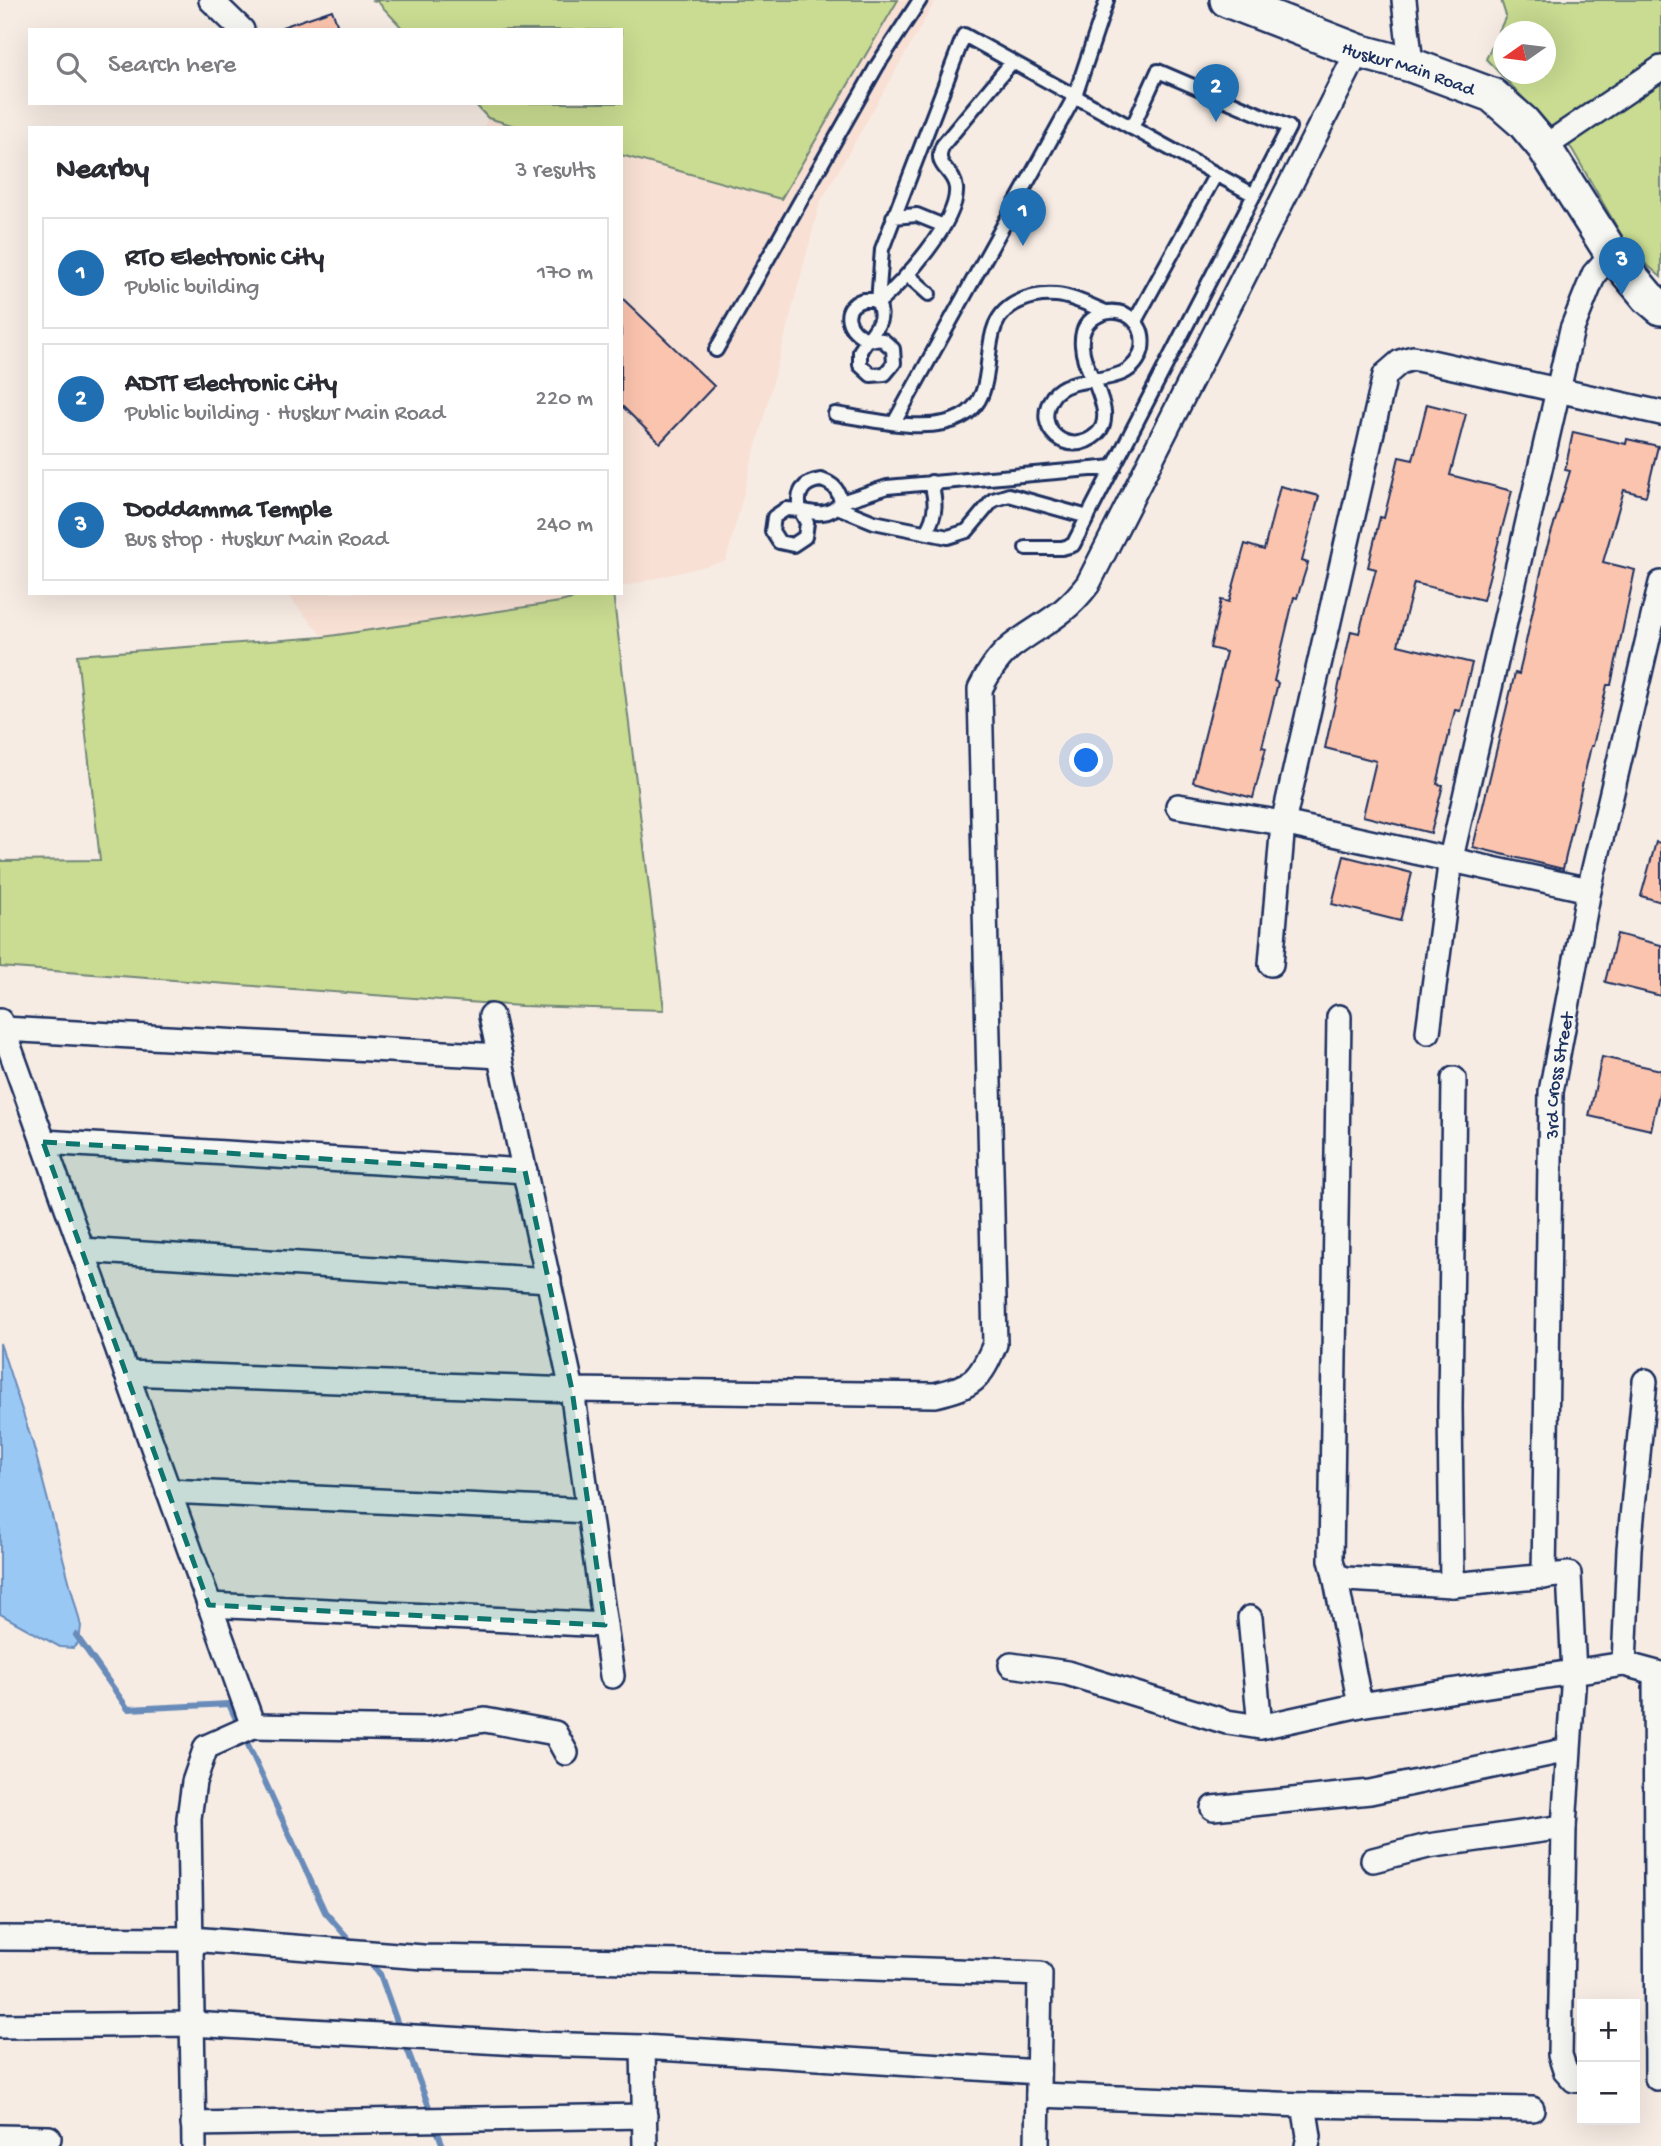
<!DOCTYPE html>
<meta charset="utf-8">
<style>
body{margin:0;font-family:"Gochi Hand",sans-serif;background:#f2f2f3;color:#2b2b33}
.controls{position:absolute;right:21px;bottom:21px;display:grid;overflow:hidden;border-radius:0px;box-shadow:0 7px 28px #0002}
.controls button{width:63px;height:63px;display:grid;place-items:center;padding:0;border:0;border-bottom:2px solid #e1e1e2;background:#fff;color:#2b2b33;font:35px sans-serif}
.compass{position:absolute;left:1493px;top:21px;width:63px;height:63px;border-radius:50%;background:#fff;box-shadow:0 7px 28px #0002;rotate:256deg}
.you{position:absolute;left:1087px;top:761px;width:24px;height:24px;margin:-18px;border:5px solid #fff;border-radius:50%;background:#1a73e8;box-shadow:0 0 0 10px #1a73e833}
.badge{display:grid;place-items:center;width:46px;height:46px;border-radius:50%;background:#1f6fb2;color:#fff;font-size:23px;font-weight:700}
.pin{position:absolute;translate:-50% -58px;filter:drop-shadow(0 2px 4px #0008)}
.pin::after{content:'';position:absolute;top:37px;width:24px;height:21px;background:inherit;clip-path:polygon(0 0,100% 0,50% 100%)}
.list{margin:0;padding:0;list-style:none}
h2{display:flex;justify-content:space-between;align-items:center;height:91px;margin:0;padding:0 28px;font-size:30px}
h2 small{font-size:23px;font-weight:400;color:#7c7c81}
.list li{display:grid;grid-template-columns:46px 1fr auto;gap:21px;align-items:center;box-sizing:border-box;height:112px;margin:0 14px 14px;padding:0 14px;border:2px solid #e1e1e2;border-radius:0px}
.list b{display:block;font-size:26px;white-space:nowrap}
.list p{margin:0;font-size:23px;white-space:nowrap;color:#7c7c81}
.list em{font-size:23px;font-style:normal;color:#7c7c81}
.icon{flex:none;width:38px;height:38px;fill:none;stroke:currentColor;stroke-width:2;stroke-linecap:round;stroke-linejoin:round}
.map{position:relative;flex:none;width:1661px;height:2146px;overflow:hidden}
.search{position:absolute;background:#fff;box-shadow:0 7px 28px #0002;left:28px;top:28px;width:595px;height:77px;display:flex;align-items:center;gap:18px;box-sizing:border-box;padding:0 24px;border-radius:0px;color:#7c7c81;font-size:26px}
.panel{position:absolute;background:#fff;box-shadow:0 7px 28px #0002;left:28px;top:126px;width:595px;height:469px;border-radius:0px}
.map>svg:first-child{display:block}
.built{fill:#f8e0d4}
.green{fill:#c9dc91;stroke:#728678;stroke-width:2;fill-rule:evenodd}
.water{fill:#9ac8f5;stroke:#678bb9;stroke-width:2}
.lines{fill:none;stroke-linecap:round;stroke-linejoin:round}
.stream{stroke:#678bb9;stroke-width:6}
.building{fill:#fbc4ae;stroke:#1b2f5e;stroke-width:2}
.service-casing{stroke:#1b2f5e;stroke-width:18}
.minor-casing{stroke:#1b2f5e;stroke-width:28}
.secondary-casing{stroke:#1b2f5e;stroke-width:38}
.service{stroke:#f6f6f2;stroke-width:12}
.minor{stroke:#f6f6f2;stroke-width:23}
.secondary{stroke:#f6f6f2;stroke-width:33}
.marked{fill:#0f766e;fill-opacity:0.2;stroke:#0f766e;stroke-width:5;stroke-dasharray:14 9;stroke-linejoin:round}
.labels{text-anchor:middle;stroke-width:5;stroke-linejoin:round;paint-order:stroke}
.street-label{font-size:19px;fill:#1b2f5e;stroke:#f6f6f2}
</style>
<div class="map">
<svg width="1661" height="2146" viewBox="0 0 1661 2146">
<rect width="100%" height="100%" fill="#f7ece4"/>
<filter id="ink" filterUnits="userSpaceOnUse"><feTurbulence type="fractalNoise" baseFrequency=".0143" numOctaves="2"/><feDisplacementMap in="SourceGraphic" scale="14" xChannelSelector="R" yChannelSelector="G"/><feConvolveMatrix kernelMatrix="1 2 1 2 8 2 1 2 1" color-interpolation-filters="sRGB"/></filter>
<g filter="url(#ink)">
<path class="built" d="M898,0h38l-116,203 -94,358 -105,26v-432l160,44z
M488,118l34,10h-39z
M286,593h309l-35,9 -237,35z"/>
<path class="green" d="M372,0h526l-117,199 -160,-44v-27h-99l-34,-10 -14,-15h147v-73h-217l-26,-28z
M1501,0h160v277l-31,-27 -58,-101 -86,-90 20,-43zM1504,32h42v42h-42z
M595,593h18l51,417 -143,-4 -521,-39v-106l100,-1 -23,-205 246,-18 237,-35z"/>
<path class="water" d="M0,1343l33,101 48,182 -2,16 -6,6 -13,-1 -60,-33z"/>
<g class="lines">
<path class="stream" d="M76,1635l52,74 101,-5 10,22
M244,1736l81,176 29,33
M365,1958l15,16 21,59
M405,2043l27,72
M435,2125l8,21"/>
</g>
<path class="building" d="M332,10l7,20h-57v-3z
M621,297l93,89 -54,57 -39,-38z
M1427,404l39,10 -16,61 62,16 -29,109 -69,-17 -16,62 74,18 -12,48 -5,-1 -18,74 6,1 -12,48 -68,-17 13,-55 -51,-13 26,-117 8,2 17,-64 -8,-2 12,-50 4,1 15,-61 14,3z
M1573,432l53,12 1,-5 31,7 -12,50 -22,-6 -21,72 32,8 -24,115h-4l-14,61h-2l-28,123 -90,-22 42,-174 4,1 26,-120 25,-83 -5,-1z
M1280,486l39,10 -17,65 6,2 -11,35 -3,-1 -20,84 4,2 -16,64 4,1 -13,50 -60,-16 33,-130 -16,-4 11,-48 8,2 16,-58 19,6z
M1656,842l5,1v59l-20,-6z
M1344,856l68,17 -12,48 -68,-17z
M1617,934l44,11v51l-56,-14z
M1602,1057l59,13v15l-10,45 -62,-14z"/>
<g class="lines">
<g class="service-casing">
<path id="service" d="M893,217l24,-2 27,11
M909,276l20,18
M863,300h9l6,3c7,16 -1,24 -10,36 -21,-7 -29,-32 -5,-39z
M878,303l4,-54 82,-214 290,160
M878,303c24,-19 81,-82 78,-115 -2,-19 -24,-21 -13,-43l69,-83
M1135,321l81,-147
M868,339l15,1 10,9 1,14 -9,11 -14,1 -11,-10v-14z
M716,350l161,-284 43,-66
M1094,380c-12,-20 -22,-53 5,-65 8,-4 18,-4 26,-1 6,3 12,8 15,15 3,6 3,13 2,20 -11,44 -70,20 -89,47 -22,31 15,64 44,38 15,-14 3,-38 -3,-54
M835,414c36,5 93,21 126,3 47,-25 7,-94 59,-116 11,-5 24,-7 36,-6 16,1 35,11 50,17
M894,423l181,-327 32,-96
M821,480c13,4 17,9 20,22 -11,15 -25,12 -41,8 -4,-17 3,-28 21,-30z
M841,502l46,-15 227,-20
M837,507l37,15 74,15 19,-6 26,-31 16,-5 79,22
M786,509l14,1 7,13 -2,14 -12,8 -14,-3 -7,-11 2,-14z
M926,532c11,-18 10,-30 5,-50
M1026,548h36l11,-3 216,-418 -131,-56 -26,57"/>
</g>
<g class="minor-casing">
<g id="minor">
<path d="M211,0l31,30"/>
<path d="M1404,0l7,65"/>
<path d="M1544,147l117,-79"/>
<path d="M1178,806l105,17 306,67"/>
<path d="M1271,964l12,-141 102,-448 15,-13 13,-4 248,55"/>
<path d="M491,1016l81,374 40,286"/>
<path d="M1339,1017l-8,543 4,15 11,4 106,6 117,-11 5,98 -10,155 -4,228 5,15 9,10h8"/>
<path d="M0,1021l253,705 -47,21 -12,35 -5,36 5,328"/>
<path d="M3,1029l497,27"/>
<path d="M1428,1032l23,-174 121,-529 22,-55 18,-20"/>
<path d="M43,1142l482,29"/>
<path d="M82,1250l467,30"/>
<path d="M126,1373l446,17 363,5c39,-9 45,-15 60,-51l-15,-655c8,-16 18,-32 32,-43 32,-24 51,-29 76,-62l270,-533"/>
<path d="M168,1491l421,20"/>
<path d="M1335,1575l25,130"/>
<path id="s1" d="M1544,1577l7,-485 38,-202 72,-307"/>
<path d="M1452,1585l-2,-178 4,-328"/>
<path d="M209,1605l396,20"/>
<path d="M1250,1618l10,109"/>
<path d="M1624,1664l5,-115 16,-168"/>
<path d="M1011,1665l56,8 160,49 33,5 100,-22 264,-41 37,10"/>
<path d="M1655,1674l2,404"/>
<path d="M253,1726l176,3 56,-9 70,13 11,20"/>
<path d="M1213,1808l157,-16 198,-42"/>
<path d="M1373,1860l55,-14 136,-19"/>
<path d="M0,1938l191,1 232,18 308,6 309,11 -3,172"/>
<path d="M0,2026l192,-2 343,20 108,3 395,25"/>
<path d="M643,2047l2,99"/>
<path d="M1038,2095l266,10 5,31 -2,10"/>
<path d="M1304,2105l228,4"/>
<path d="M193,2124l452,-8"/>
<path d="M0,2137l49,1"/>
</g>
</g>
<g class="secondary-casing">
<g id="secondary">
<path id="s2" d="M1227,0l131,51 53,14 81,30 31,27 21,25 68,107 36,43 13,11"/>
</g>
</g>
<use href="#service" class="service"/>
<use href="#minor" class="minor"/>
<use href="#secondary" class="secondary"/>
</g>
</g>
<path class="marked" d="M43,1142l482,29 47,219 33,235 -396,-20z"/>
<g class="labels">
<g class="street-label">
<text dy="7" stroke="none"><textPath href="#s2" startOffset="194">Huskur Main Road</textPath></text>
<text dy="7" stroke="none"><textPath href="#s1" startOffset="502">3rd Cross Street</textPath></text>
</g>
</g>
</svg>
<div class="controls">
<button>+</button>
<button>−</button>
</div>
<svg class="compass" viewBox="-18 -18 36 36"><path d="M0-13l5 13h-10z" fill="#e53935"/><path d="M0 13l5-13h-10z" fill="#7c7c81"/></svg>
<div class="you"></div>
<div class="pin badge" style="left:1023px;top:246px">1</div>
<div class="pin badge" style="left:1216px;top:122px">2</div>
<div class="pin badge" style="left:1622px;top:295px">3</div>
<div class="search"><svg class="icon" aria-label="search" viewBox="0 0 24 24"><circle cx="10" cy="10" r="6"/><path d="M15 15l6 6"/></svg>Search here</div>
<section class="panel">
<h2>Nearby<small>3 results</small></h2>
<ul class="list">
<li><span class="badge">1</span><div><b>RTO Electronic City</b><p>Public building</p></div><em>170 m</em></li>
<li><span class="badge">2</span><div><b>ADTT Electronic City</b><p>Public building · Huskur Main Road</p></div><em>220 m</em></li>
<li><span class="badge">3</span><div><b>Doddamma Temple</b><p>Bus stop · Huskur Main Road</p></div><em>240 m</em></li>
</ul>
</section>
</div>
